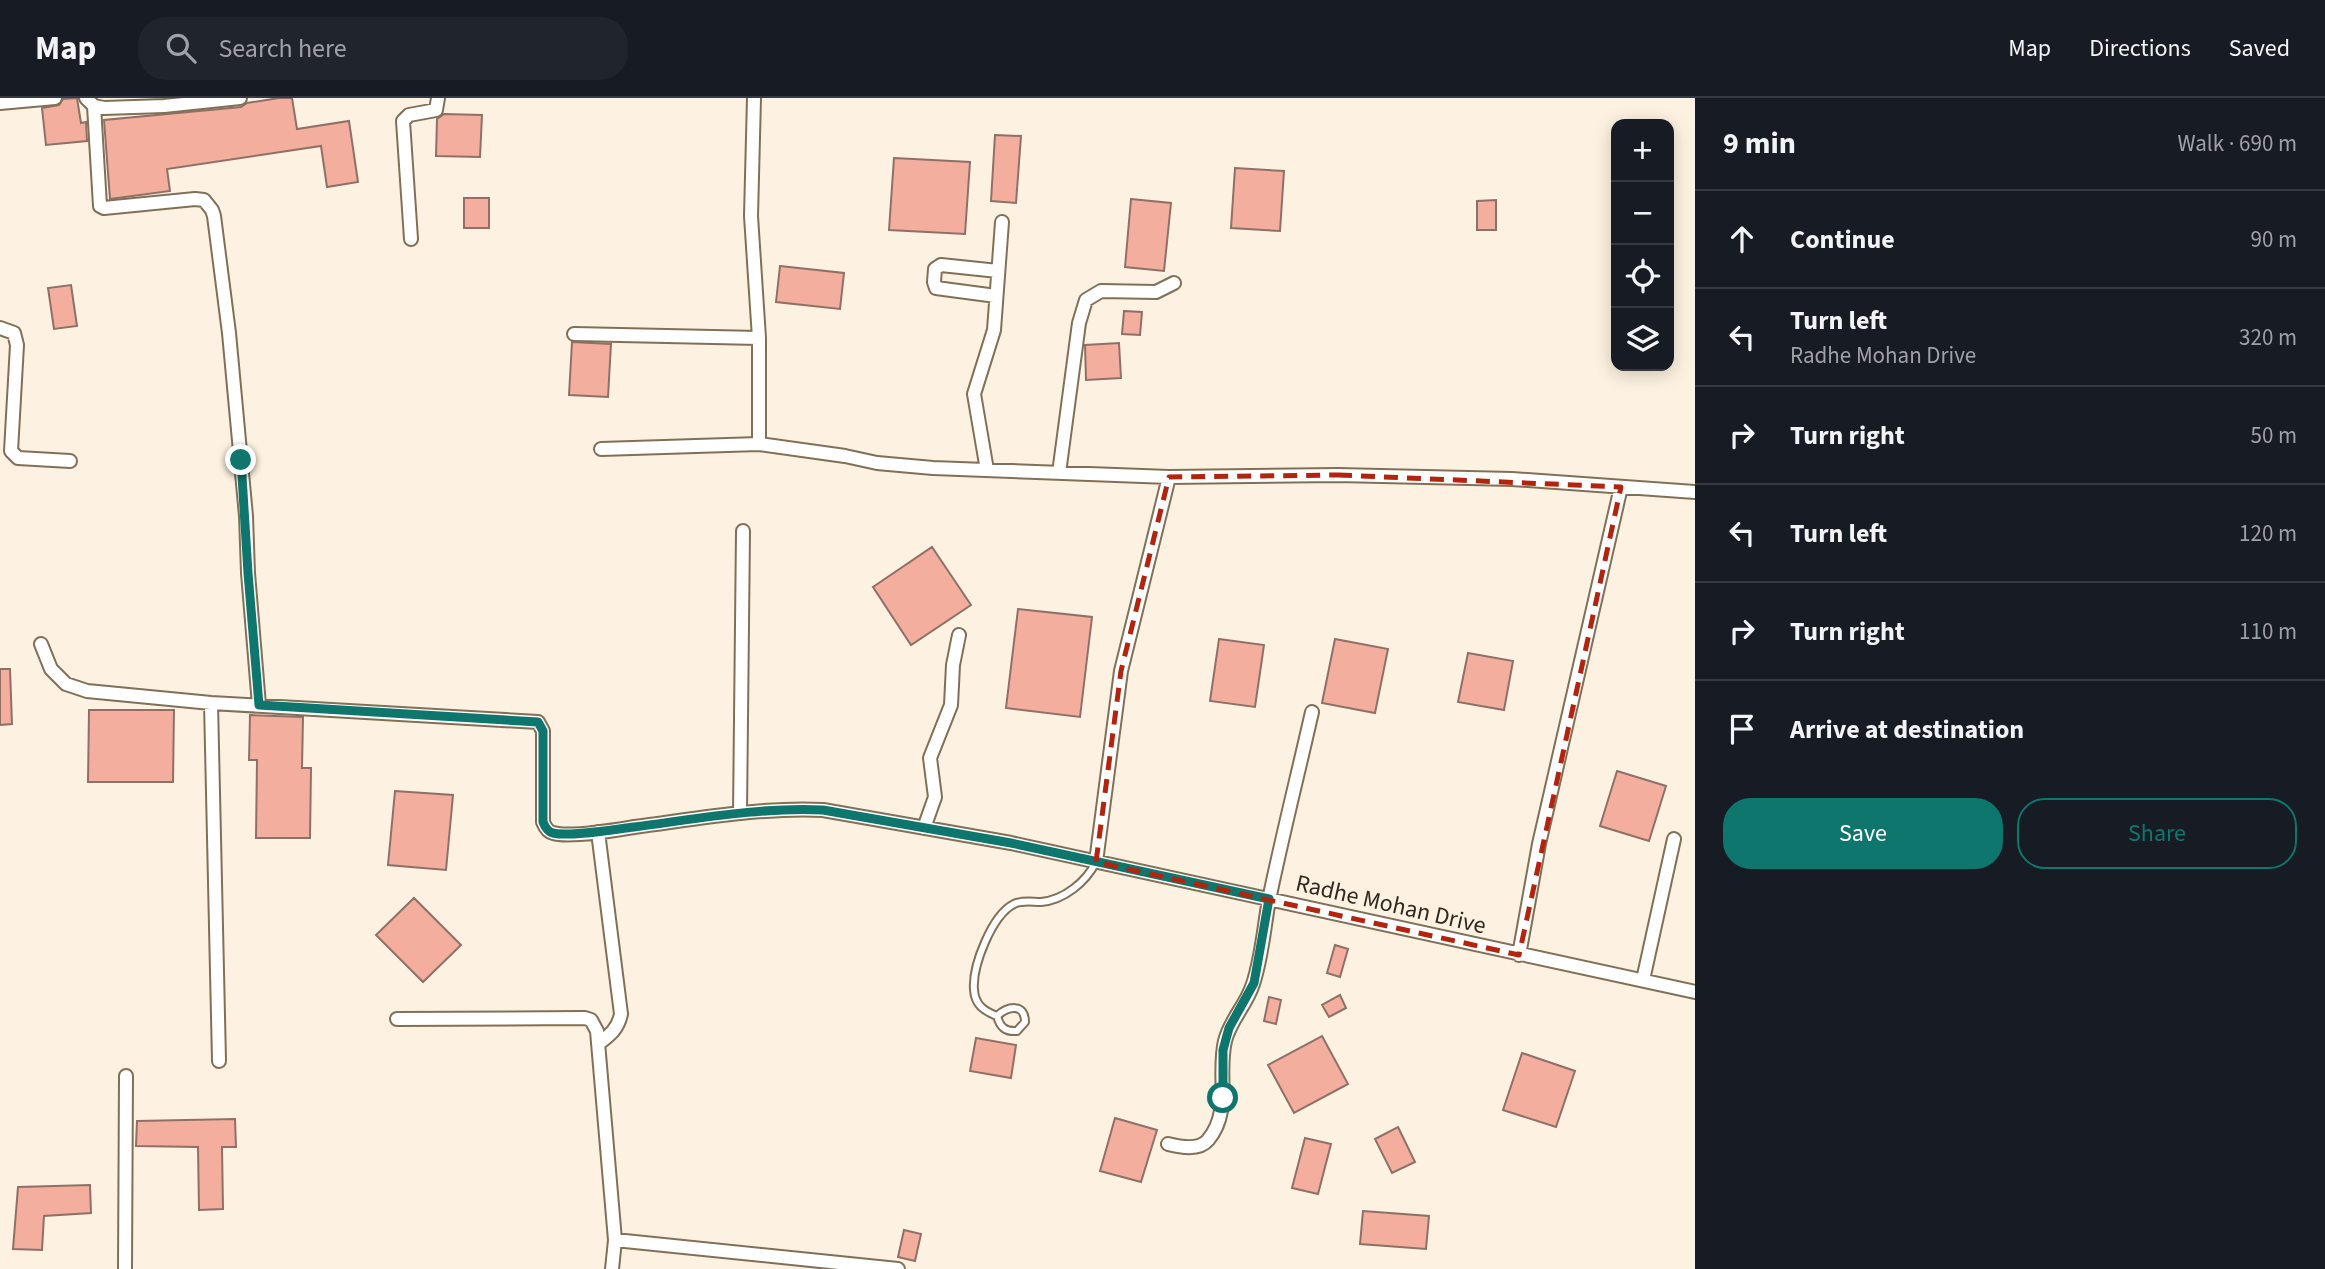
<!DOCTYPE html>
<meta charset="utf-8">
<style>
body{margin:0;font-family:"Source Sans 3",sans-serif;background:#20242c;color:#f1f3f6}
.controls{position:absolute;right:21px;top:21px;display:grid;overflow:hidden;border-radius:14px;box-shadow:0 4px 18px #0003}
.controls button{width:63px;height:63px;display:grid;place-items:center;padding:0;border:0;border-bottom:2px solid #363941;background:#171b24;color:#f1f3f6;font:35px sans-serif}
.stop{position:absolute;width:21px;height:21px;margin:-16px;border:5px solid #0f766e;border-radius:50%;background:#fff}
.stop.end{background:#0f766e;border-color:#fff;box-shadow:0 2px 7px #0008}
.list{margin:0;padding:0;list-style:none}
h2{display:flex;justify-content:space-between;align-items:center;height:91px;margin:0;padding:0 28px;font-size:30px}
h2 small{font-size:23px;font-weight:400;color:#9ea1a6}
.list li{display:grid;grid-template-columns:46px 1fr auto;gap:21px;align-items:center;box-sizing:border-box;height:98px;padding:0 28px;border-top:2px solid #363941}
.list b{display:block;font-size:26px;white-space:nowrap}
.list p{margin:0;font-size:23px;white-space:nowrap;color:#9ea1a6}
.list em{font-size:23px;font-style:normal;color:#9ea1a6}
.actions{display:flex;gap:14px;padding:21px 28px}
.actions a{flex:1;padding:16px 0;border:2px solid #0f766e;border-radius:28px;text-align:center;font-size:24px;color:#0f766e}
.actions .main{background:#0f766e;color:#fff}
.icon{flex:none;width:38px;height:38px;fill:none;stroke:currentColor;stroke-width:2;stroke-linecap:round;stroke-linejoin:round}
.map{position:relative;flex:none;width:1695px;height:1171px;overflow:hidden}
header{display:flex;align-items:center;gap:42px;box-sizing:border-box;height:98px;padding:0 35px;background:#171b24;border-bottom:2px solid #363941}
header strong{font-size:33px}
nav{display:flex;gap:38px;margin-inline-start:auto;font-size:24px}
.search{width:490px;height:63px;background:#20242c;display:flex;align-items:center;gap:18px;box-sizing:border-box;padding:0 24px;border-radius:28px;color:#9ea1a6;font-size:26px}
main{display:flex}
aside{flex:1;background:#171b24}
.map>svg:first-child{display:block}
.building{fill:#f4ae9d;stroke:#8f7068;stroke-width:2}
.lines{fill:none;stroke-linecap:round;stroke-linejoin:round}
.service-casing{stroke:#807057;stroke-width:10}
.minor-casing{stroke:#807057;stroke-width:16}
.service{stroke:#fff;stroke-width:6}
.minor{stroke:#fff;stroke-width:12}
.route{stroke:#0f766e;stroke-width:9}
.marked{fill:none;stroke:#b2240e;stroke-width:5;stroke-dasharray:14 9;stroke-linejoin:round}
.labels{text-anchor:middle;stroke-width:6;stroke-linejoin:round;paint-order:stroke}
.street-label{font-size:24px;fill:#30291f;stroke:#fdf2e1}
</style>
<header>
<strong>Map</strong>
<div class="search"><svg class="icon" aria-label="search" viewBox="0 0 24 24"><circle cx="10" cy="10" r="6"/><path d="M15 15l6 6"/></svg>Search here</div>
<nav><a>Map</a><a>Directions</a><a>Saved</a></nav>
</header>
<main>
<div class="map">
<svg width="1695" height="1171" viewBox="0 0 1695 1171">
<rect width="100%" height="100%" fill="#fdf2e1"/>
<path class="building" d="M77,0l4,25 5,-1 1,19 -41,4 -4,-37 17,-3 4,-6z
M279,0h13l5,31 52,-8 9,61 -31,5 -6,-41 -154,23 3,22 -60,8 -6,-79 137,-13 6,-4z
M444,16l38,1 -2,42 -44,-1 1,-37z
M995,37l26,1 -5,67 -25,-2z
M894,60l76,4 -5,72 -76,-4z
M1235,70l49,3 -4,60 -49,-3z
M464,100h25v30h-25z
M1131,101l40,4 -7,68 -39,-4z
M1496,102v30h-19v-29z
M780,168l64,7 -4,36 -64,-7z
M71,187l6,41 -23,3 -6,-41z
M1124,213l18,1 -2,23 -18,-1z
M572,244l39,2 -3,53 -39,-2z
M1119,245l2,35 -35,2 -1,-35z
M932,449l39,58 -60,40 -38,-58z
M1018,511l74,8 -12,100 -74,-9z
M1219,541l45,6 -9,62 -45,-6z
M1335,541l53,10 -13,64 -53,-10z
M1468,555l45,8 -9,49 -46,-8z
M0,571h10l2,55 -12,1z
M89,612h85l-1,72h-85z
M250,617l53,2 -1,51h9l-1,70h-54l1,-78h-8z
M1617,673l49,15 -17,55 -49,-15z
M395,693l58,4 -7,75 -58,-5z
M414,800l47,47 -38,37 -47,-47z
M1335,847l13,4 -8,28 -13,-4z
M1340,897l6,13 -17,9 -7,-12z
M1269,899l12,3 -5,24 -12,-3z
M1322,938l26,48 -54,29 -26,-48z
M976,940l40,7 -5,33 -41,-7z
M1522,955l53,18 -19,56 -53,-17z
M1115,1020l42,12 -16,52 -41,-11z
M235,1021l1,28h-14l1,62 -24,1 -1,-63 -62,-1 1,-25z
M1398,1029l17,35 -23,11 -17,-34z
M1305,1040l26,6 -13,50 -26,-6z
M90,1087l1,28 -47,3 -2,34 -29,-1 5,-62z
M1363,1113l66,5 -3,33 -66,-5z
M904,1132l17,4 -6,27 -17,-4z"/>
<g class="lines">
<g class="service-casing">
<path id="service" d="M997,918c11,-10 28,-13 28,6l-8,9c-12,1 -17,-4 -20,-15 -13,-5 -22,-11 -23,-26 -2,-24 18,-75 40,-86 8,-4 18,-2 27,-2 23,-2 45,-20 55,-40"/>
</g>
<g class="minor-casing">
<path id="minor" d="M86,0l8,8 10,2 60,-2 76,-8
M754,0l-3,118 8,122v106l86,12 32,7 56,5 236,9 169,-2 174,4 183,13
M0,5l55,-5
M94,8l6,100 4,2 91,-9 9,1 8,10 2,6 15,117 17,183 2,57 11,132
M411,141l-8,-118 6,-6 27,-5 2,-12
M996,198l-60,-8 -2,-6 1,-13 6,-4 57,6
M0,230l14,5 3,12 -6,106 7,7 52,3
M574,236l185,4
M601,351l158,-5
M987,372l-13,-76 20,-64 8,-108
M1059,375l20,-150 7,-23 15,-9 55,1 18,-9
M41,546l10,25 15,15 21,7 124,12 327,19 5,9v91c2,5 5,10 10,11 17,5 63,-3 81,-6 62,-8 126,-20 189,-17l188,33 684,149
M211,605l8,358
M740,715l3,-282
M924,730l11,-31 -5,-39 21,-53 2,-40 6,-30
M1096,764l25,-191 48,-194
M1519,857l20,-111 82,-357
M1643,882l31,-141
M397,921l188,-1 6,2 6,11 18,209 -3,29
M598,946c12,-9 20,-15 23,-30l-23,-182
M1168,1046c12,3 31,7 40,-4 24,-28 9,-67 17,-99 5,-21 22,-37 28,-57 9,-27 11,-57 16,-84 13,-63 29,-126 43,-188
M615,1142l283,29
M125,1171l1,-193"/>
</g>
<use href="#service" class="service"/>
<use href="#minor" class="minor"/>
</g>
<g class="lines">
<path class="route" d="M241,362l7,113 11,132 279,17 5,9v91c2,5 5,10 10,11 17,4 63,-4 81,-6 62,-8 126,-20 189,-17l188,33 258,56 -15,84 -25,45 -6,22v48"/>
</g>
<path class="marked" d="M1338,377l283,12 -102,468 -423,-93 25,-191 48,-194z"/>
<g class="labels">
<g class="street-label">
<text transform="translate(1391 806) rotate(13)" y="8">Radhe Mohan Drive</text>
</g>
</g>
</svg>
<div class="controls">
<button>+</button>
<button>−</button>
<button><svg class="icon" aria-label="locate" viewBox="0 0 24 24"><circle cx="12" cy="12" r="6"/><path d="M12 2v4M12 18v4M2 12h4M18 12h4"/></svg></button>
<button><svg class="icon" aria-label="layers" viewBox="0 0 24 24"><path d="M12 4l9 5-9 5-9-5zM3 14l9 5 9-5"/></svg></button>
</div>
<div class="stop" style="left:1223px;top:1000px"></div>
<div class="stop end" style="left:241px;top:362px"></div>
</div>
<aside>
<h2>9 min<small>Walk · 690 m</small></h2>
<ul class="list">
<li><svg class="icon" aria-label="ahead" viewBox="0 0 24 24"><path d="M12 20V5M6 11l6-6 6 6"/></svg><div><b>Continue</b></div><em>90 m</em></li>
<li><svg class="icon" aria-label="left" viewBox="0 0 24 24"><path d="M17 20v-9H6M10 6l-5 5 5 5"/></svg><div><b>Turn left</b><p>Radhe Mohan Drive</p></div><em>320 m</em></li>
<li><svg class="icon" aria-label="right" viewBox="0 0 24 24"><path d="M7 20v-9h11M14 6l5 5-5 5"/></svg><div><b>Turn right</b></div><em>50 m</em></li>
<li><svg class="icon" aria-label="left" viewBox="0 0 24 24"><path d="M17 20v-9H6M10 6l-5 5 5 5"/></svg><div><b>Turn left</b></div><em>120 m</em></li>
<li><svg class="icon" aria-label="right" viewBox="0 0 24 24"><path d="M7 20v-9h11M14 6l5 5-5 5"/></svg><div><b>Turn right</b></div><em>110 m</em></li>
<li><svg class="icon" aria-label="arrive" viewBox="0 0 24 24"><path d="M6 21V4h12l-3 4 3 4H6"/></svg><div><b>Arrive at destination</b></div></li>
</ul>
<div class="actions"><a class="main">Save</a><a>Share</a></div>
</aside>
</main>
